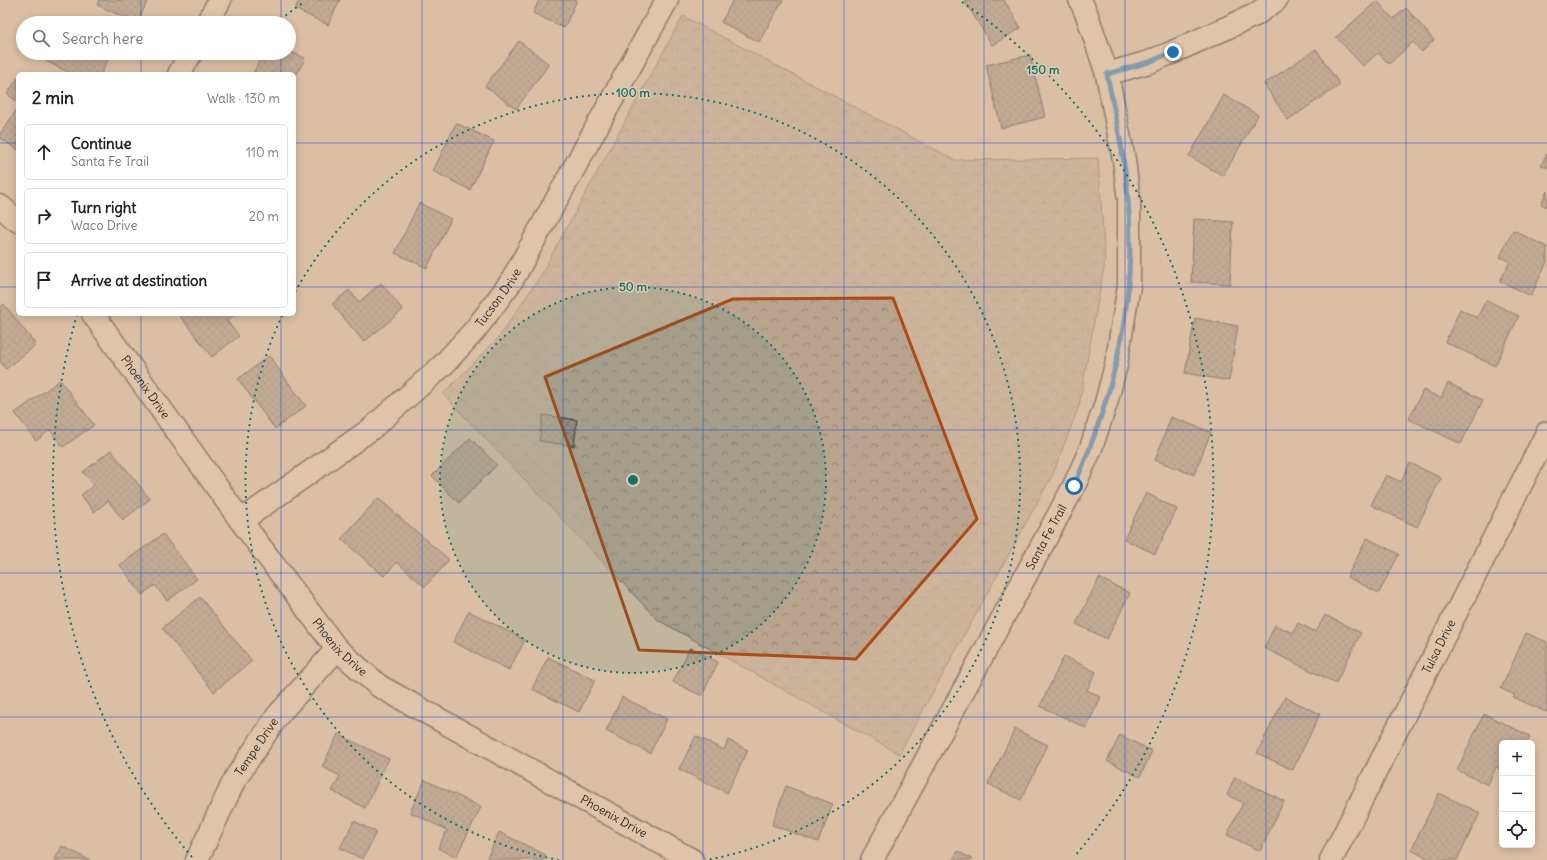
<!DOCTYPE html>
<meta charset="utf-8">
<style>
body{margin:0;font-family:Delius,sans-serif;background:#f2f2f2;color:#222}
.controls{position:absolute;right:12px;bottom:12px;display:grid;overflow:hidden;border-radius:6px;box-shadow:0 2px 10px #0003}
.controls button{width:36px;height:36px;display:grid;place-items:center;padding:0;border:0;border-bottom:1px solid #e0e0e0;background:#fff;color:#222;font:20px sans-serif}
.stop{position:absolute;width:12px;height:12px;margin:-9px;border:3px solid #1f6fb2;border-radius:50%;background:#fff}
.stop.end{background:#1f6fb2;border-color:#fff;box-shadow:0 1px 4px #0008}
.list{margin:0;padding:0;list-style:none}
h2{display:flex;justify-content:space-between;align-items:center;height:52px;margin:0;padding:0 16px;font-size:17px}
h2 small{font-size:13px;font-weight:400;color:#767676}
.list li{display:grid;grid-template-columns:26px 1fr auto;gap:12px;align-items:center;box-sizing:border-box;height:56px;margin:0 8px 8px;padding:0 8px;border:1px solid #e0e0e0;border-radius:6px}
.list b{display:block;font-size:15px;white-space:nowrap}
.list p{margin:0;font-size:13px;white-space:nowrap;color:#767676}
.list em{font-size:13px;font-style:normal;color:#767676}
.icon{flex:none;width:22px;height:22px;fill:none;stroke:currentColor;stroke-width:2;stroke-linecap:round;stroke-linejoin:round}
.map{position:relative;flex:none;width:1547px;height:860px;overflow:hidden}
.search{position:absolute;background:#fff;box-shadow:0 2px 10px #0003;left:16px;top:16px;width:280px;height:44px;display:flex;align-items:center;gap:10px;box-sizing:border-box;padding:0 14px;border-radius:22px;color:#767676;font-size:15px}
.panel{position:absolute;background:#fff;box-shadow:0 2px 10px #0003;left:16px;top:72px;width:280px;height:244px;border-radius:6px}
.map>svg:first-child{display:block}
.park{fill:url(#park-crowns);stroke:#72685d}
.building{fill:url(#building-cross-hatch);stroke:#2b2b2b}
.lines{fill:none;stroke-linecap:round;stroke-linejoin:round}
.minor-casing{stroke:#2b2b2b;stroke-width:25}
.minor{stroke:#e6c9ad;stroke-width:22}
.route{stroke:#1f6fb2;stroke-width:5}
.marked{fill:none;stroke:#af4b15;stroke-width:3;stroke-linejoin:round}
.grid{fill:none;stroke:#1d4ed8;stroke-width:1;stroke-opacity:0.55}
.ring{fill:none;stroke:#0f766e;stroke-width:2;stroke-dasharray:2 4}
.labels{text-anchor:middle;stroke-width:3;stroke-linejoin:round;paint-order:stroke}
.street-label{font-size:12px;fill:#2b2b2b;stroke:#e6c9ad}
.centre{fill:#0f766e;stroke:#e6c9ad;stroke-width:2}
.ring-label{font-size:12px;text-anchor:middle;font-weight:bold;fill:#0f766e;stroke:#e6c9ad;stroke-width:3;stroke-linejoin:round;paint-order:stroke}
</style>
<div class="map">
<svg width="1547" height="860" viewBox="0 0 1547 860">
<defs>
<pattern id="park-crowns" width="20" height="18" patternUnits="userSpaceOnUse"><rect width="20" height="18" fill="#baa48f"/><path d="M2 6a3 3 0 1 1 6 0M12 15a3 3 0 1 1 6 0" fill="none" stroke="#978675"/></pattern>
<pattern id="building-cross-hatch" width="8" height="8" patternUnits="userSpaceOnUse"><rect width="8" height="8" fill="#a49180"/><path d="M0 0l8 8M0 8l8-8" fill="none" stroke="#867769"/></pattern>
</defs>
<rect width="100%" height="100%" fill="#dbbfa5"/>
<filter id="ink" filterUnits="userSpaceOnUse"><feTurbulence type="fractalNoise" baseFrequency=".025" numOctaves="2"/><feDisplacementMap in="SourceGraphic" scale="8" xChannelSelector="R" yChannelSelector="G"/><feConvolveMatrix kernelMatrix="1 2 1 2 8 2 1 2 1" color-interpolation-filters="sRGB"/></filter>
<g filter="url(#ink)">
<path class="park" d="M683,16l272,144 143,-2 7,104 -26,144 -26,68 -154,280 -241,-134 -215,-226 56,-57 40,-59z"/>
<path class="building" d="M99,0h49l-11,23 -40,-18z
M299,0h41l-12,25 -33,-16z
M539,0h38l-13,28 -31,-15z
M733,0h50l-24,42 -38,-20z
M964,0h40l17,28 -29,17z
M1377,1l16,18 13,-11 28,32 -12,12 -9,-10 -24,22 -11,-11 -15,13 -27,-29z
M519,41l30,23 -33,45 -31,-23z
M1316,49l24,36 -52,35 -24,-36z
M289,51l16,7 -11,22v-6h-41l10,-21h26z
M50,53h61l-10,21h-29l-26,-13z
M1030,55l15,62 -44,11 -15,-63z
M18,78v24l-11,-8z
M1224,95l34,20 -35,61 -34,-20z
M18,108v42l-18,-12v-4z
M456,123l38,18 -24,49 -37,-19z
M1547,153v15l-6,-3z
M1547,191v16l-6,-3z
M419,203l32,16 -24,49 -32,-15z
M1194,219l39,3 -3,62 -39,-2z
M1513,230l34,17v15l-16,34 -31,-15 10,-19 -10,-5z
M381,283l22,27 -39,32 -32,-38 17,-14 10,12z
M1486,300l33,16 -24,50 -50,-24 15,-33 17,9z
M4,304l32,41 -30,24 -6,-7v-55z
M180,314h55l-8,7 12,15 -27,21 -33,-42z
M1195,318l43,8 -9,55 -44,-8z
M269,356l37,50 -31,23 -37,-50z
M60,380l34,45 -31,22 -13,-17 -14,11 -21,-28z
M1448,383l35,17 -22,44 -52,-25 14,-29 18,8z
M543,415l34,5 -3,26 -35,-5z
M1171,417l40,15 -17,43 -39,-15z
M470,438l27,27 -38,38 -27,-27z
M111,450l39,49 -27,21 -15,-19 -14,11 -13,-17 13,-10 -11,-13z
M1410,463l31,15 -24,49 -46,-22 15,-30 15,7z
M1146,493l31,16 -22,45 -31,-15z
M378,498l71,62 -24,27 -28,-25 -13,14 -43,-37z
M163,534l34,45 -30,22 -12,-16 -13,10 -22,-30z
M1367,538l32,16 -20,39 -32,-16z
M1099,578l31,15 -23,46 -31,-15z
M200,597l52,64 -38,31 -52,-64z
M469,611l56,29 -16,30 -56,-28z
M1325,615l36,18 -25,50 -72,-35 11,-23 18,8 5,-10 18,9z
M1526,633l21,9v67l-1,3 -33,-15 2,-2 -14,-6z
M690,648l28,14 -16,34 -29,-14z
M1064,656l32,16 -9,18 14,7 -15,31 -46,-22z
M548,657l47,23 -16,32 -47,-23z
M622,697l45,22 -17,34 -44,-22z
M1285,697l35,17 -27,56 -36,-17z
M1484,714l46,22 -3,7h-25v27l-6,-3 -8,18 -31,-15z
M1015,729l33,16 -27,55 -33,-16z
M338,734l51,25 -24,49 -33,-17 8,-15 -18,-9z
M1120,735l32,16 -12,26 -33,-16z
M696,736l28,14 4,-10 20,10 -21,43 -48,-24z
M1235,777l49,24 -24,50 -33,-16 16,-32 -16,-8z
M425,780l56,27 -25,50 -18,-9 9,-18 -37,-18z
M786,786l47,18 -15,38 -46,-17z
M1439,793l41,20 -23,47h-26l-20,-10z
M354,821l22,11 -13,27 -23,-11z
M499,832l47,23 -2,5h-58z
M62,846l28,14h-35z
M958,851l15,9h-20z"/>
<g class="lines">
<g class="minor-casing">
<g id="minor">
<path d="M207,23l13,-23"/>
<path d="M179,74l12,-21"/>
<path d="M1107,74l42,-12 24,-10 82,-37 21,-15"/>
<path d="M0,206l18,15"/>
<path id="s1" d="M93,314l148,207 96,128 42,37 313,174"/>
<path id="s2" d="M241,521l130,-92 72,-64 32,-35 36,-48 156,-282"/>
<path id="s3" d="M197,860l38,-81 43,-64 59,-66"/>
<path id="s4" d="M872,860l202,-374 17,-38 15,-45 10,-38 13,-79v-86l-5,-40 -17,-86 -20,-59 -7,-15"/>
<path id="s5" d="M1331,860l216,-427"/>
</g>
</g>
<use href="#minor" class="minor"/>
</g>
</g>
<g class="lines" filter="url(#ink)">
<path class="route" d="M1074,486c41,-93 63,-185 54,-287 -3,-42 -13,-84 -21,-125l42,-12 24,-10"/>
</g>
<path d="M0 0H1547V860H0ZM893,298l84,221 -121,140 -217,-9 -94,-273 188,-78z" fill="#dbbfa5" fill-opacity=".55" fill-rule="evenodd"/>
<path class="marked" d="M893,298l84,221 -121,140 -217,-9 -94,-273 188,-78z"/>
<path class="grid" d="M141,0v23M281,0v23M422,0v860M563,0v860M703,0v860M844,0v860M984,0v860M1125,0v860M1266,0v860M1406,0v860M141,53v21M281,53v21M0,143h18M294,143h1253M0,287h18M294,287h1253M141,314v546M281,314v546M0,430h1547M0,573h1547M0,717h1547"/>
<circle cx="633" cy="480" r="193" fill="#0f766e" fill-opacity=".12"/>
<g class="ring">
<circle cx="633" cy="480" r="193"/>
<path d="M559 860A387 387 0 0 1 282 316M295 292A387 387 0 1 1 707 860"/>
<path d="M192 857A580 580 0 0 1 77 315M276 23A580 580 0 0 1 304 2M962 2A580 580 0 0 1 1074 857"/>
</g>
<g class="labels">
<g class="street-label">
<text dy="4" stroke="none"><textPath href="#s2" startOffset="343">Tucson Drive</textPath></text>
<text dy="4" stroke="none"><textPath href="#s1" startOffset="90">Phoenix Drive</textPath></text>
<text dy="4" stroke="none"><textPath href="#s4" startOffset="367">Santa Fe Trail</textPath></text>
<text dy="4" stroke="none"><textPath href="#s1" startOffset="415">Phoenix Drive</textPath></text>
<text dy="4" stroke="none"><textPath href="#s5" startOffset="239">Tulsa Drive</textPath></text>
<text dy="4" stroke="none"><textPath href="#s3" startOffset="128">Tempe Drive</textPath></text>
<text dy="4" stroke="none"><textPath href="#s1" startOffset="739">Phoenix Drive</textPath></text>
</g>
</g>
<circle cx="633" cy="480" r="6" class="centre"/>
<g class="ring-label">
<text x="1043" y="74">150 m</text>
<text x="633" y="97">100 m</text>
<text x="633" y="291">50 m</text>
</g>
</svg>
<div class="controls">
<button>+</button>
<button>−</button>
<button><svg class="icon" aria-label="locate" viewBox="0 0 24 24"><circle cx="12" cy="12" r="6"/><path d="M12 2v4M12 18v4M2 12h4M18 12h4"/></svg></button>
</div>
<div class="stop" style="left:1074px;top:486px"></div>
<div class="stop end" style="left:1173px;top:52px"></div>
<div class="search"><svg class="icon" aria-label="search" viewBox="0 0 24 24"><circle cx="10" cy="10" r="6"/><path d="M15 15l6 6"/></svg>Search here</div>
<section class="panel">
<h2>2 min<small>Walk · 130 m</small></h2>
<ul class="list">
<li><svg class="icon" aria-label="ahead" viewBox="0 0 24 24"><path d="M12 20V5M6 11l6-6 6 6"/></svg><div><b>Continue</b><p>Santa Fe Trail</p></div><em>110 m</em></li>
<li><svg class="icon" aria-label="right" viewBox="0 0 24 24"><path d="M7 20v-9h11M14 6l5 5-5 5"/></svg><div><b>Turn right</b><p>Waco Drive</p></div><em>20 m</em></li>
<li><svg class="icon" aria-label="arrive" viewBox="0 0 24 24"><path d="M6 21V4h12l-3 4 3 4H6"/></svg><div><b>Arrive at destination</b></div></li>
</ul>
</section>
</div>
